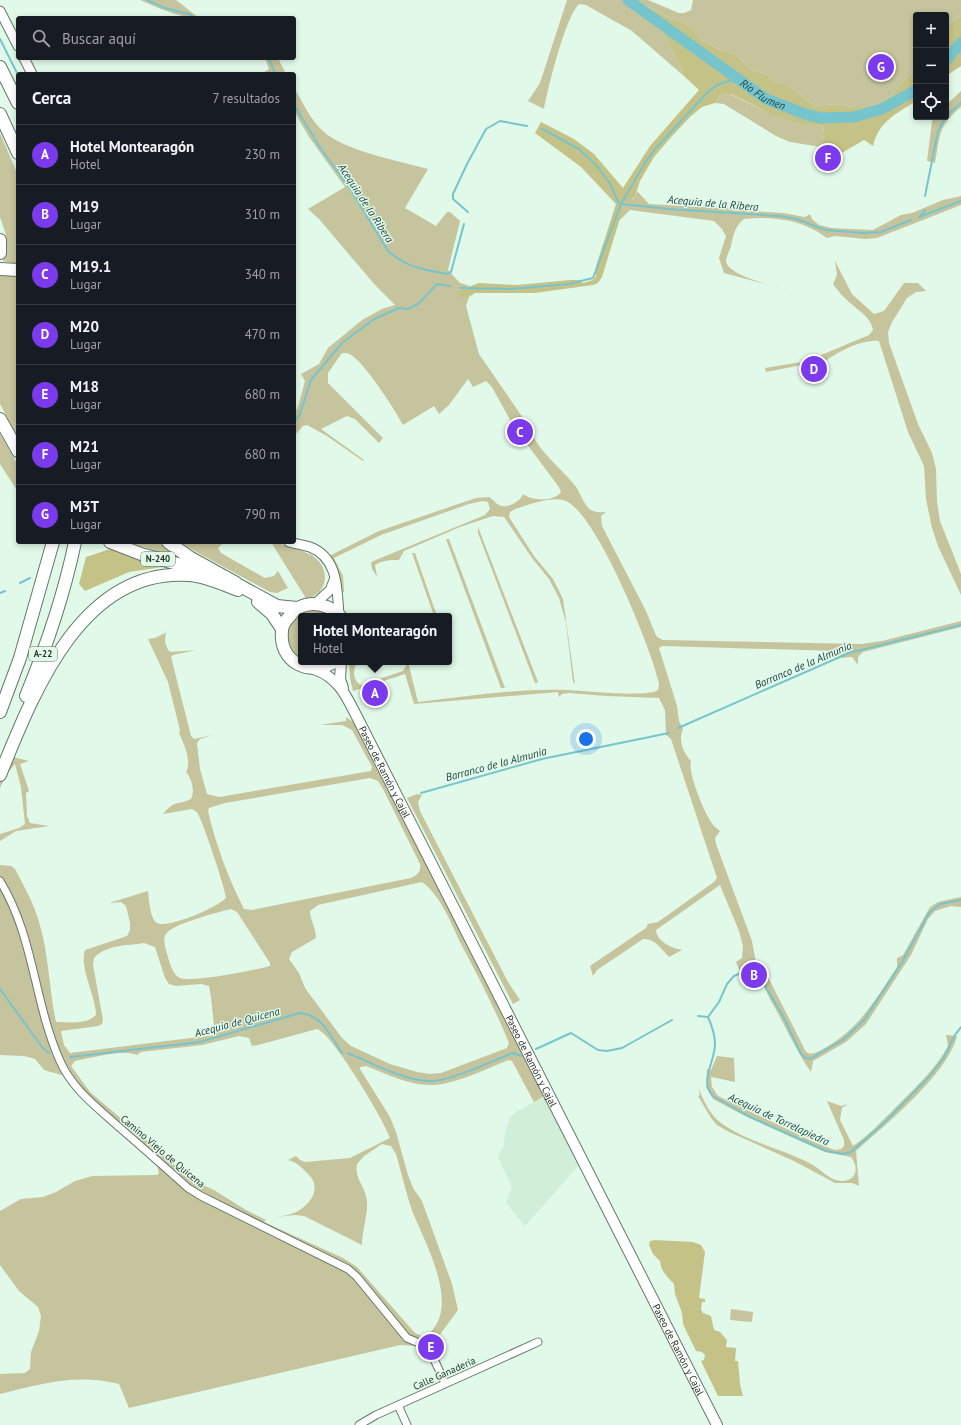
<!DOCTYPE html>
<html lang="es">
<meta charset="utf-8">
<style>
body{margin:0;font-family:"PT Sans",sans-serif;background:#242831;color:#f1f3f6}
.controls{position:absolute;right:12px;top:12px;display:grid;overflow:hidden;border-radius:4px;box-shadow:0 2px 6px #0003}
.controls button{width:36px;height:36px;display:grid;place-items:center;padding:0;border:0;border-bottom:1px solid #363941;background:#171b24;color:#f1f3f6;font:20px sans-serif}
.you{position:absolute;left:586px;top:739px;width:14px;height:14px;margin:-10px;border:3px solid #fff;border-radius:50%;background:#1a73e8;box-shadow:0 0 0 6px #1a73e833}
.badge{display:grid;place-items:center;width:26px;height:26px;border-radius:50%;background:#7c3aed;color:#fff;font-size:13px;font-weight:700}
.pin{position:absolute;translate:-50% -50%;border:2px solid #fff;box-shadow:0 1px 4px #0006}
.popup{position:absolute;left:298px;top:613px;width:154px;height:52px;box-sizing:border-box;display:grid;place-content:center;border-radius:4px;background:#171b24;filter:drop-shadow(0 1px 3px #0005);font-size:13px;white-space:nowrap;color:#9ea1a6}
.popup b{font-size:15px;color:#f1f3f6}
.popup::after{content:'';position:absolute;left:50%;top:100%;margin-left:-8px;border:8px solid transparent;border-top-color:#171b24}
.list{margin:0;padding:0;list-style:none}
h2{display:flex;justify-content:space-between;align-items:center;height:52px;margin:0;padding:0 16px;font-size:17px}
h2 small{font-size:13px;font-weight:400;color:#9ea1a6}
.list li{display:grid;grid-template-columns:26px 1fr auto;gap:12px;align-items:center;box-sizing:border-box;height:60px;padding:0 16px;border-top:1px solid #363941}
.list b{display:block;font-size:15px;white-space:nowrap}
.list p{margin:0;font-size:13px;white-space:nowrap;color:#9ea1a6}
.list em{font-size:13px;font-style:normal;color:#9ea1a6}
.icon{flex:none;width:22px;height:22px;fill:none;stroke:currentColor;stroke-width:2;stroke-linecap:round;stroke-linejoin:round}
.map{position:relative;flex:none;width:961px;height:1425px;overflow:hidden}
.search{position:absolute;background:#171b24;box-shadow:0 2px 6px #0003;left:16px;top:16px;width:280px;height:44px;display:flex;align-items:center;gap:10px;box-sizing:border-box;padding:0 14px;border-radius:4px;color:#9ea1a6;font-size:15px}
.panel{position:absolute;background:#171b24;box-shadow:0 2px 6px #0003;left:16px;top:72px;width:280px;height:472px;border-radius:4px}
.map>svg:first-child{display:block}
.built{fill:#d0eed8}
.green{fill:#c6c49c;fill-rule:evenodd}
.forest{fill:#c5c287}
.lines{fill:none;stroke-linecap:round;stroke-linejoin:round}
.stream{stroke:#76c5cc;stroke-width:2}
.river{stroke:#76c5cc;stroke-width:11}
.street-casing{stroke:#63796a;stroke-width:9}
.secondary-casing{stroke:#63796a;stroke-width:11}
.primary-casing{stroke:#63796a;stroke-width:12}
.highway-casing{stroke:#63796a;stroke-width:14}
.street{stroke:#fff;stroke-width:7}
.secondary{stroke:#fff;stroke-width:9}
.primary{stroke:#fff;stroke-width:10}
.highway{stroke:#fff;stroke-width:12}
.labels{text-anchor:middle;stroke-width:3;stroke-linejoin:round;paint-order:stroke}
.shield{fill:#e1f9e8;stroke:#616e64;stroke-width:1}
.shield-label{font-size:9px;font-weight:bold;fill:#2a332c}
.street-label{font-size:10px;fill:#2a332c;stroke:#e1f9e8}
.water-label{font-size:11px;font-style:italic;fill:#193f42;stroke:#e1f9e8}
</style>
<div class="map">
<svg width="961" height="1425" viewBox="0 0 961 1425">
<rect width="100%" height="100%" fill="#e1f9e8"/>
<path class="built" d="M544,1096l35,69 -54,61 -19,-23 6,-16 -14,-30 6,-12 1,-13 5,-14 6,-6z"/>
<path class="green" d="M140,0h36l23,18c-20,0 -40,-10 -59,-18z
M567,0h57l37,28 24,49 -53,-46 -46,-26 -7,-1c-14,14 -31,84 -35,105l-16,-8 12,-18z
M633,0h15l31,13h5l7,-3 2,-10h268v16l-15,11v-12h-30v53l-17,17 -8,15 -14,7h-24l-17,-3 -22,2 -27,-22h-7l-7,-3 -5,-6 -18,-6 -15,-15 -15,-4 -17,-9 -12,-13 -10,-7 -11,-3z
M265,58h13l8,16h-14l-1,-2 -10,2 8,-5z
M294,88c9,14 16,32 29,43 21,20 77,30 105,38l-23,39 31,18 11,-14h3l10,9 -12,49 12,13 10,3 -10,4 1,7h8l-3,9 13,48 44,64 9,6 -2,5c9,24 31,38 46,58 4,6 9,20 15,23 5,3 10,2 15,2l-5,4 1,10 44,85 9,22 2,4 6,3 198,4 21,-3 79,-20v6l-98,25 -5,5v8l-6,-8 -11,1 -3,-7 -176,-5 -3,2 18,58 2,15 4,8c-5,10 0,24 8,32 -4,10 13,51 20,61 2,4 6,6 9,9l-5,7 1,6 36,97 4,22 10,10 40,79c7,4 13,-1 19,-4 35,-20 50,-48 72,-81v-9l6,-3 27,-48 8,-5 23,-5v10l-10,-1 -16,5 -7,8 -17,36 -45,69 -20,18 -33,19 -2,11c-16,-23 -27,-49 -41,-73 -4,-8 -8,-18 -15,-23h-13l-6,-14 6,-4 1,-12 -4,-15 -19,-46 -64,45c1,12 16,18 26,20l-13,7c-8,-8 -14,-19 -26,-18l-46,31 -4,6 -3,-10 56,-38 2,-4 10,-2 56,-40 3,-4 -46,-139 -5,-4 -1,-25 -6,-12 -52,-2 -38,-3 -7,1 -3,3 -1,-5 -144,12 -9,-30 -52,17 -3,-13 -1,-16h14l-8,4c-2,8 -1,15 6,19l42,-14 5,-9 10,40c53,-6 112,-16 164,-11 13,1 68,6 76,-1l1,-6c-6,-32 -65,-178 -96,-184 -15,-3 -34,5 -48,9l-5,3 -1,5 25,39 19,23 10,20 12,85 -2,-2 -7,-59 -7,-25 -10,-19 -17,-21 -28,-41 -11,-1 -33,11 -56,24 -5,9c-9,0 -16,0 -24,5l2,12 -5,-8 -1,-7 114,-47 5,-6 -2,-7 -5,-1 -14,3 -88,31 -47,23 9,18 1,16h-3l-12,-36 50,-25 97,-33 13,-1c4,2 6,6 10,8 8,4 21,-3 24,-11 9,7 31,8 38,-2l-2,-5 -45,-60 -22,-40 -6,-6 -13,6 -5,-8 -19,26 -10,9 -5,-8 -31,19c-7,-14 -39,-63 -52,-70 -2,-2 -6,-2 -9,-2l-14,20v10l55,55 -4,5 -24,-24 -8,-3 -26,13 43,31 -1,1 -36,-25 -20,-11 -4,1 -9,10v-22l4,-7 7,-26 -4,-7 18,-10 9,-16 34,-28 20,-11 13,-4 -20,-20 -56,-66 -11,-10 37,-22 -36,-50 -15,-26z
M961,91v16c-23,19 -21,29 -26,56l-8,-2 5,-40 2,-4h12v-12z
M730,94c31,16 60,29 94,32l-3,21 -31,-5 -14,-6 -52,-32 -9,-1 6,-8z
M0,133l18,42v90l-15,-4 3,-26 -6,-18z
M637,191l12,13 71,4 4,-2 9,4 50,3 22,4 5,-3 2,5 7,6 12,3 42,2 28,-15 11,-2 31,-13 18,-4v9l-84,33 -12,1 -30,-3 -8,2c-24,-18 -53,-22 -83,-19 -9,7 -11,17 -13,27 -1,4 -5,11 -5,15 2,15 49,25 62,29l-64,-17 -5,-15 7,-22 -4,-7 -8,-8 -84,-11 -11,11 6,-19c7,-1 10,-4 12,-11z
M835,261l17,33 22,20 10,-3 20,-28h14l8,8 -10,1 -9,6 -15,24 -4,10 1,11 29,81 14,29 4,16 1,33 3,19 21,53v21l-23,-49 -6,-18 -6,-29 -2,-33 -16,-34 -29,-91c-22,-2 -58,19 -71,36v-8l-6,-4 -36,7 -1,-4 42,-7 62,-26 4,-5c-2,-14 -18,-21 -27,-31 -5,-4 -9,-10 -13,-15l4,-9z
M0,276h14l4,1v160l-18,-33z
M0,434l18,31v27l-18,-28z
M478,527l60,155 -1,1h-2l-57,-150z
M446,539h3l56,149h-4z
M128,542h32l7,7 16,10z
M178,542h46l-6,6 3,5 44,25 9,-2 4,-5 10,17 -11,5 -7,-1z
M271,542c9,1 34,9 42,14 12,8 16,24 7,35 -3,4 -9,6 -13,9z
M412,553h3l22,63h-3z
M310,610h8l12,6h-29v42c-23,-14 -14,-41 9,-48z
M166,629l-1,13 3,8 3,2 25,-2 -23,5 -2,2 20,79 3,3 19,-4 -13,4 -3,4 3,26 7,25 12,3 152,-26 1,-4 -20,-37 -10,-5h-22l26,-4v-4l9,6 189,373 -10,6 -22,-41 -3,-1c-22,8 -52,24 -76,25 -23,1 -46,-11 -67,-19l-6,1v2l30,48 6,15 12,43 5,13 9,13 30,83 6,26 -27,37 -31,-2 -271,63 -10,-24c-42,-11 -79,0 -119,10v-20l25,-1 5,-4 1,-17 8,-21 2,-15 -3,-9 -19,-16 -19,-26v-54l21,-12 22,-2 13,-5 19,-11 17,-5 65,-1 2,-2 -3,-11 -91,-86 -21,-6 -9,-11 -11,-3 -24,-1v-190l11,1 4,3c9,17 19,35 24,53 10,32 10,68 17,100 13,0 30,3 40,-7 0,-19 -17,-47 -11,-65l42,-14 3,-6v-7l-4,-17 -5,-4 -12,1 39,-12c1,8 2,28 9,32 11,6 61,-16 69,-25 0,-8 -24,-79 -29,-86l-5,-3 -29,5c13,-15 13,-8 28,-15 4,-8 1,-20 -5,-27 6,-11 -2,-28 -7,-39l1,-3 -12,-48 -20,-43 7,-1 10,-5zM370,778l8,3 5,8 37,75c1,9 -2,10 -9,14l-159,32 -8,-1c-16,-31 -28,-64 -36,-98l1,-3 16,-5zM422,882c19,14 29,41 39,62 17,32 34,65 48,99l-2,5 -66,25 -11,1 -13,-2 -27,-8 -39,-18 -9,-8 -37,-50 -6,-15 -10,-14 3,-7 24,-14c0,-10 -6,-18 -6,-27l8,-6 9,-2zM231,909l6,3 33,51v3c-14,4 -79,17 -90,12 -7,-3 -10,-14 -12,-21 -2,-7 -6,-17 -2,-23 6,-10 53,-22 65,-25zM144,943l11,4 10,31 4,6 7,2 25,-2 8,2 2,11 4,38 -145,18 -6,-8 -3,-14 37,-5 4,-2 1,-4 -10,-55 1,-7c13,-14 33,-12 50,-15zM317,1029c15,4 67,91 73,109l-40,20 -45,4 -5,-2 -4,-4 -8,4c9,2 14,8 20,14 15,14 2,32 -14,39 -5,2 -12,3 -18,4l19,-2 9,1 58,29c0,-15 6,-30 5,-44 -1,-13 -13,-23 -10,-37l7,-8 18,-12 9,2 5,8c6,20 10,40 17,59 13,32 51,99 11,124l-9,-4 -58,-66 -14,-9 -79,-36 2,-2 -20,-10 -32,-20 -23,-10 -9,-7 -9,-10 -83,-71 -19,-26 4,-5c16,-3 46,-12 62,-6l4,-3 61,-7 37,-9 10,2 3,8 6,-1z
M13,757l16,4 -9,3 9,27 -3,2 1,23 3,7 19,3 -33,5 -16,10v-7l19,-6 6,-4 -4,-37 -6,-23 -9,11 -6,13v-10z
M417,794l5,1 -4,7 2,9 88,171 12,18 -7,4 -106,-206z
M946,1035l11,1c-10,39 -71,88 -101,115l3,35 -7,-3h-17l-41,-22 -65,-29 -12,-7 -6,-7 -13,-22 2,-1 -2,-8c6,14 11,27 23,36 28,20 63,26 92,42 10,6 17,16 29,16 15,0 17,-14 9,-24l-26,-5 -80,-36 -32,-17 -7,-12 1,-18 4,1 6,-14 17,2 1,24 -24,-5 1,10 6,9 98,47 19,7 6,-1 3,-3v-6l-17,-39 14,5 7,-2 -6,4 -2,12 13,26c15,-10 28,-24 41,-37 20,-20 41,-39 54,-63z
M731,1309l22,3 -1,10 -22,-2z"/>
<path class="forest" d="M624,0h9l37,18 11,3 10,7 12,13 17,9 15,4 15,15 18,6 5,6 7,3h7l27,22 22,-2 17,3h24l14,-7 8,-15 17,-17v33c-20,13 -37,20 -43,45l-9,-6 -24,14 -14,3 -5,-10 3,-21 -21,-2 -28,-8 -44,-22 -10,1 -6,8 -13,4 -11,9 -19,20 -18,21 -14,24 -5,15 -5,5 -5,1 -23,75 -4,6 -5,2 -58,8h-60l-6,4h-8l-3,-2 2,-5 19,-7 38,2 53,-5h9l4,3 10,-3 3,-4 -1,-5 2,-8 19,-59 -35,-37 -46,-34 6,-11 33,17 20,15 29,34 27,-42 49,-56 -14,-13 -24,-49z
M961,16v50l-15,10v-49z
M110,549l53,18 -34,5 -44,19 -6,-7 7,-27z
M655,1240l38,2 8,3 4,7 -6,46 6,1v3h-3l-1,7 2,4 8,3 3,14 6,2 7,8 -1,7 10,1 -1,13h3l2,23 3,12h-25l-17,-35 3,-1 1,-5 -3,-3 -6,-1 -13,-27 -1,-11 -7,-19 -1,-10c-7,-8 -13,-12 -14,-23l-7,-7 -4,-9 1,-4z"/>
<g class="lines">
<path class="stream" d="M147,0l18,8 24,6 5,4
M0,39l18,36
M268,58l8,16
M294,105l27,44 30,41 37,61c18,16 36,19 59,23l4,-2 13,-48
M946,116l15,-13
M542,129l37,20 18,17 14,19 7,17 3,2 48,5 110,7 18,3 28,11 38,3 18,-1 30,-12
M925,196l13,-65 8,-14
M468,212l-15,-13v-5l14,-30 19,-35 14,-8 27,5
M919,217l42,-16
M920,217l5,-7
M460,288l51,1 58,-5 24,-6 28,-74 24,-41 11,-15 52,-56 9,-7 20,-7
M294,423l6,-9 11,-34 31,-37 32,-24 25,-11 9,1 10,-5 19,-20 13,2
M20,583l10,-5
M0,593l5,-2
M678,728l171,-75 112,-28
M421,793l121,-34 127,-26
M0,989l42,58 7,6
M698,1016l10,1
M708,1017l11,-15 8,-18 7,-8 14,-6 9,2 27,46 17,36 3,3 6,2 34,-20 20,-19 37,-56 28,-51 11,-9 21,-4
M708,1017c4,9 7,18 7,27 0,18 -16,37 -2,52l35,20 78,35 17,3 8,-2 33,-29 43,-44 16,-20 12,-24 6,-8
M536,1049l35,-16 27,17 9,1 15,-3 50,-28
M348,1053c22,10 60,29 84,28 22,-1 60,-20 81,-28l8,3
M70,1057l130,-15 100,-29c23,2 30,23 42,40"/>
<g class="river">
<path id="s1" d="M628,0l138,99 42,16 14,3 32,-1 28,-8 34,-19"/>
<path d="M946,60l15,-17"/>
</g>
<g class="street-casing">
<path id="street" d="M0,881c34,55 34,122 60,180 12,28 38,47 60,67 23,20 46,40 68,60l13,8 147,73 9,8 50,61 12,5 8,1 18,39
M398,1405l9,20
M359,1425l17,-10 162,-73"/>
</g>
<g class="secondary-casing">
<path id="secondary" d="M0,11l18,35
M24,58l8,16
M289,542c7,2 15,3 21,5 29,11 27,44 29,68
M315,604l15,-14 5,-12"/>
</g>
<g class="primary-casing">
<g id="primary">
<path d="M341,662l-1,17 3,9"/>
<path id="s2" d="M314,669c24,9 31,24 42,46l361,710"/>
</g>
</g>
<g class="highway-casing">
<path id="highway" d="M0,67l18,36
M0,114l18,39
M0,240v13
M0,269l18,1
M0,419l18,32
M110,542l31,12 59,16
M168,542l21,15 47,26
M233,582l44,24 20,2
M258,602l14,12 10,15
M334,662c-25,15 -55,0 -52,-31 0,-5 4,-11 7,-14 13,-18 36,-16 51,-1
M26,696c21,-51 38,-101 49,-154
M0,712l20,-54 33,-116
M0,775c33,-81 81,-208 189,-200 17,1 33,9 49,15"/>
</g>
<use href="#street" class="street"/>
<use href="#secondary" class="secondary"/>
<use href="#primary" class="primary"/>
<use href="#highway" class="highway"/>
</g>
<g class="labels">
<g class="shield">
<rect x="141" y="552" width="34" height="14" rx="3"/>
<rect x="29" y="647" width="28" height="14" rx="3"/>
</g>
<g class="shield-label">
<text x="158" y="562">N-240</text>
<text x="43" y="657">A-22</text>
</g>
<g class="street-label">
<text dy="4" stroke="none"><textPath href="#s2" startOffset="128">Paseo de Ramón y Cajal</textPath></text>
<text dy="4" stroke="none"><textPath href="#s2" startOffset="452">Paseo de Ramón y Cajal</textPath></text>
<text transform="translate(163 1151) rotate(40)" y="4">Camino Viejo de Quicena</text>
<text dy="4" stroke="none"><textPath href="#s2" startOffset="776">Paseo de Ramón y Cajal</textPath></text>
<text transform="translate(444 1373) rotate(-24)" y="4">Calle Ganadería</text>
</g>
<g class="water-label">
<text dy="4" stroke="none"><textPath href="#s1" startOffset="165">Río Flumen</textPath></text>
<text transform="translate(366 203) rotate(57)" y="4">Acequia de la Ribera</text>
<text transform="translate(713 203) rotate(5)" y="4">Acequia de la Ribera</text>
<text transform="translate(803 665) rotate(-23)" y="4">Barranco de la Almunia</text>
<text transform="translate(496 764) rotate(-15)" y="4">Barranco de la Almunia</text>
<text transform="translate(237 1022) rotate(-15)" y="4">Acequia de Quicena</text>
<text transform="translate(779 1119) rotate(25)" y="4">Acequia de Torrelapiedra</text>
</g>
</g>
</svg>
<div class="controls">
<button>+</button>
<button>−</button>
<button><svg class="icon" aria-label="locate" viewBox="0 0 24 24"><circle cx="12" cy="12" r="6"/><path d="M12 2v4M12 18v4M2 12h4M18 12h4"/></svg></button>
</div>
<div class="you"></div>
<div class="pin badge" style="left:375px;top:693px">A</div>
<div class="popup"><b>Hotel Montearagón</b>Hotel</div>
<div class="pin badge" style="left:754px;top:975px">B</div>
<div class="pin badge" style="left:520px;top:432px">C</div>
<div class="pin badge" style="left:814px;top:369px">D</div>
<div class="pin badge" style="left:431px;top:1347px">E</div>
<div class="pin badge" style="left:828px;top:158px">F</div>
<div class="pin badge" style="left:881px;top:67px">G</div>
<div class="search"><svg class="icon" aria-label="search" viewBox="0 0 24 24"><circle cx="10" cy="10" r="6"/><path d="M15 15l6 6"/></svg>Buscar aquí</div>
<section class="panel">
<h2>Cerca<small>7 resultados</small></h2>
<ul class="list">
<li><span class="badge">A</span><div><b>Hotel Montearagón</b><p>Hotel</p></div><em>230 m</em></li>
<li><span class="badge">B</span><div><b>M19</b><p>Lugar</p></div><em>310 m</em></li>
<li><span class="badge">C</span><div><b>M19.1</b><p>Lugar</p></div><em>340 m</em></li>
<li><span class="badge">D</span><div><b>M20</b><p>Lugar</p></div><em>470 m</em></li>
<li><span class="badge">E</span><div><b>M18</b><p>Lugar</p></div><em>680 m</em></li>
<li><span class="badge">F</span><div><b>M21</b><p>Lugar</p></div><em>680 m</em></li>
<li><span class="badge">G</span><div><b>M3T</b><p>Lugar</p></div><em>790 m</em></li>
</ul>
</section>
</div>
